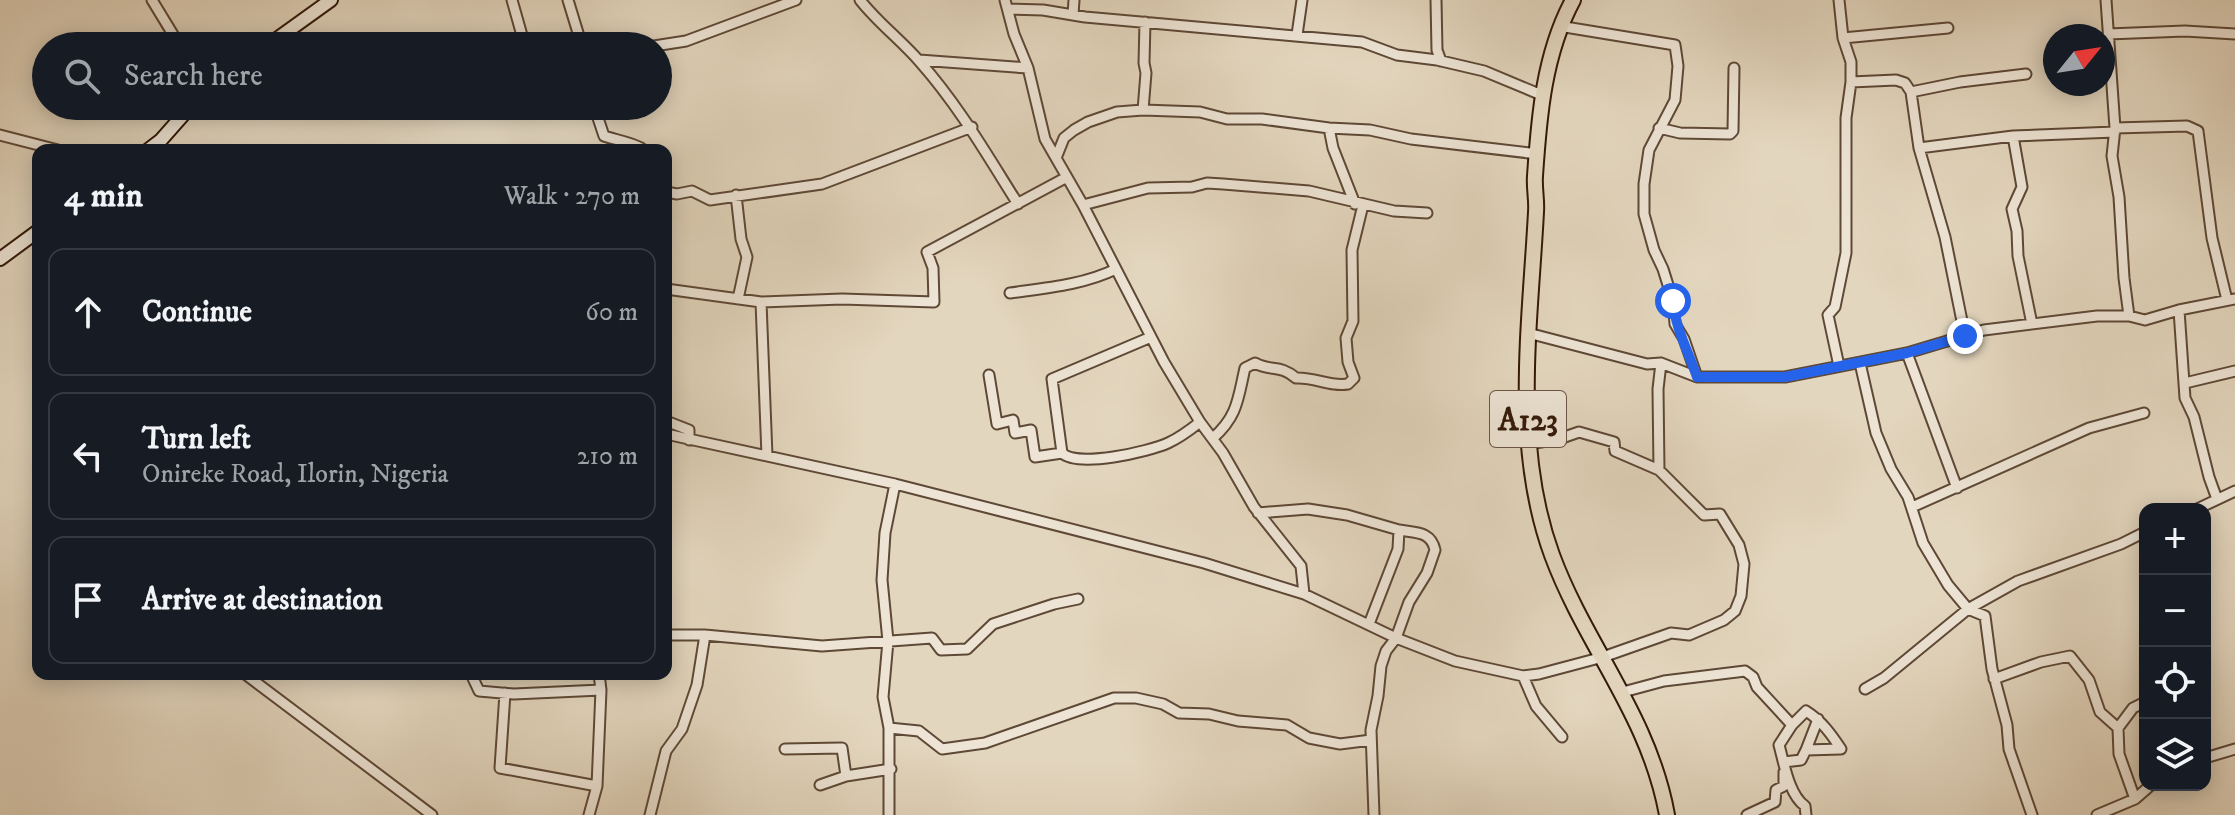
<!DOCTYPE html>
<meta charset="utf-8">
<style>
body{margin:0;font-family:"IM FELL DW Pica",serif;background:#20242c;color:#f1f3f6}
.controls{position:absolute;right:24px;bottom:24px;display:grid;overflow:hidden;border-radius:16px;box-shadow:0 4px 20px #0003}
.controls button{width:72px;height:72px;display:grid;place-items:center;padding:0;border:0;border-bottom:2px solid #363941;background:#171b24;color:#f1f3f6;font:40px sans-serif}
.compass{position:absolute;left:2043px;top:24px;width:72px;height:72px;border-radius:50%;background:#171b24;box-shadow:0 4px 20px #0003;rotate:60deg}
.stop{position:absolute;width:24px;height:24px;margin:-18px;border:6px solid #2563eb;border-radius:50%;background:#fff}
.stop.end{background:#2563eb;border-color:#fff;box-shadow:0 2px 8px #0008}
.list{margin:0;padding:0;list-style:none}
h2{display:flex;justify-content:space-between;align-items:center;height:104px;margin:0;padding:0 32px;font-size:34px}
h2 small{font-size:26px;font-weight:400;color:#9ea1a6}
.list li{display:grid;grid-template-columns:52px 1fr auto;gap:24px;align-items:center;box-sizing:border-box;height:128px;margin:0 16px 16px;padding:0 16px;border:2px solid #363941;border-radius:16px}
.list b{display:block;font-size:30px;white-space:nowrap}
.list p{margin:0;font-size:26px;white-space:nowrap;color:#9ea1a6}
.list em{font-size:26px;font-style:normal;color:#9ea1a6}
.icon{flex:none;width:44px;height:44px;fill:none;stroke:currentColor;stroke-width:2;stroke-linecap:round;stroke-linejoin:round}
.map{position:relative;flex:none;width:2235px;height:815px;overflow:hidden}
.search{position:absolute;background:#171b24;box-shadow:0 4px 20px #0003;left:32px;top:32px;width:640px;height:88px;display:flex;align-items:center;gap:20px;box-sizing:border-box;padding:0 28px;border-radius:44px;color:#9ea1a6;font-size:30px}
.panel{position:absolute;background:#171b24;box-shadow:0 4px 20px #0003;left:32px;top:144px;width:640px;height:536px;border-radius:16px}
.map>svg:first-child{display:block}
.lines{fill:none;stroke-linecap:round;stroke-linejoin:round}
.minor-casing{stroke:#5e4836;stroke-width:13}
.secondary-casing{stroke:#321808;stroke-width:16}
.trunk-casing{stroke:#321808;stroke-width:18}
.minor{stroke:#ede4d5;stroke-width:9}
.secondary{stroke:#ede4d5;stroke-width:12}
.trunk{stroke:#e3d6be;stroke-width:14}
.route{stroke:#2563eb;stroke-width:10}
.labels{text-anchor:middle;stroke-width:6;stroke-linejoin:round;paint-order:stroke}
.shield{fill:#ede4d5;stroke:#6a5546;stroke-width:2}
.shield-label{font-size:32px;font-weight:bold;fill:#321808}
</style>
<div class="map">
<svg width="2235" height="815" viewBox="0 0 2235 815">
<rect width="100%" height="100%" fill="#e3d6be"/>
<filter id="stains"><feTurbulence type="fractalNoise" baseFrequency=".0025" numOctaves="4"/><feColorMatrix values="0 0 0 0 .2 0 0 0 0 .09 0 0 0 0 .02 0 0 0 .5 -.17"/></filter>
<radialGradient id="worn" r=".72"><stop offset=".6" stop-color="#630" stop-opacity="0"/><stop offset="1" stop-color="#630" stop-opacity=".3"/></radialGradient>
<g class="lines">
<g class="minor-casing">
<path id="minor" d="M152,0l28,46
M512,0l13,46
M568,0l14,46
M860,0c18,23 41,40 60,62 39,44 67,93 98,142
M1005,0l9,34 14,34 17,71 38,66 81,157 36,60 23,31 31,54 47,59 3,28
M1436,0l1,50 4,11
M1839,0l4,38 8,24v20l-5,36v135l-11,54 -7,8 11,51
M2106,0l9,128 -3,28 7,41 5,81 5,38
M1008,9l35,1 42,7 277,25 35,13 40,5 47,11 60,25
M1073,15l1,-15
M1559,26l116,19 3,21 -3,34 -26,50 -5,34v30l10,36 9,19 10,32 2,23 9,15 13,38
M2108,34l77,-3 50,3
M1297,35l5,-35
M1843,38l105,-10
M654,46l32,-5 110,-41
M919,60l109,8
M1851,82l45,-2 9,3 6,9 8,56 26,89 20,99
M1911,92l49,-10 66,-8
M594,106l10,30c12,4 26,6 37,12l-1,2
M1143,110l3,-37 -2,-10 1,-41
M1329,128l4,20 22,56
M1659,128l21,5 50,1 3,-3 1,-63
M2115,128l72,-2 11,5 14,107 15,62
M0,135l58,15
M2013,136l9,51 -10,22 5,22 1,25 14,68
M1919,148l94,-12 102,-4
M1056,158l8,-20 10,-8 14,-8 29,-10 26,-2 57,2 27,7h35l67,9 41,2 41,9 127,15
M666,192l11,2 15,-3 18,9 112,-16 150,-57
M736,195l5,44 6,18 -9,42
M1083,205l65,-17 44,-1 15,-4 16,1 86,7 85,20 33,2
M666,289l95,13 81,-3 92,3 -1,-34 -6,-16 140,-75
M1010,293c36,-5 73,-8 106,-24
M761,302l6,154
M2179,310l6,88 9,19 15,60 8,22
M1528,333l119,31 14,-1 36,14h88l122,-24 77,-23 113,-14h32l16,4 34,-10 56,-11
M1151,337l-99,42 10,74c16,15 86,-1 106,-10 11,-5 22,-13 32,-21
M1907,353l50,135
M1860,363l16,70 15,36 17,28 15,46 25,42 20,24 17,7 7,53 15,56 2,24 23,66
M989,375l8,49 16,-4 2,13 16,-3 4,27 27,-4
M2185,383l50,-12
M666,421l23,9v10
M666,434l229,50 309,79 100,31 92,44 59,23 68,15 16,-2 64,-17 68,-24 18,2 35,-15 11,-9 6,-15 3,-32 -5,-19 -19,-31 -16,1 -45,-45 -44,-19 -1,-9 -35,-10 -20,7 -30,5
M1213,438c25,-22 25,-40 32,-70l10,-5c16,9 25,1 41,15 19,-1 34,9 52,6l6,-6 -6,-16 -2,-24 7,-17 -1,-71 11,-45
M1659,470l-1,-81 3,-26
M1912,507l177,-79 55,-15
M2197,509l38,-18
M1258,513l50,-4 39,6 52,15 -1,19 -29,75
M666,635h39l117,11 110,-8 9,12 26,-1 26,-25 61,-20 24,-5
M245,674l187,141
M471,674l8,17 35,3 87,-4 -2,-16
M1523,676l13,30 26,31
M1994,679l47,-17 29,-6 19,24 11,32 18,16
M1865,689l19,-11 84,-69 50,-28 103,-37 24,-12
M1623,692l41,-11 81,-10 8,6 4,10 35,38
M505,693l-5,75 97,18
M889,728l30,3 23,18 43,-6 129,-45h22l27,6 16,9 30,1 29,7 49,4 22,13 31,6 31,-4
M785,749l57,-1 4,28
M1806,750l12,-31
M2205,758l30,-9
M1784,762l17,-2 5,-10 35,-1c-10,-15 -19,-28 -35,-38l-14,14 -13,20c5,18 10,50 26,61l1,9
M820,785l26,-9 45,-7
M2135,799l-16,-45 -1,-26 15,-20 12,-6
M589,815l8,-29 4,-96
M650,815l16,-64 16,-22 15,-44 8,-50
M889,815v-87l-6,-31 5,-56 -6,-61 3,-47 10,-49
M1374,815l-3,-85 7,-34 3,-30 5,-15 10,-13 13,-36 18,-29 8,-23c-4,-19 -19,-17 -36,-20
M1747,815l28,-13 1,-12 8,-4v-14
M2097,815l38,-16 16,-14"/>
</g>
<g class="secondary-casing">
<path id="secondary" d="M267,46l64,-46
M148,150l13,-10 30,-34
M0,259l38,-28"/>
</g>
<g class="trunk-casing">
<path id="trunk" d="M1573,0c-29,54 -34,116 -38,176 -1,12 2,24 1,36 -6,114 -24,234 16,343 34,92 97,160 115,260"/>
</g>
<use href="#minor" class="minor"/>
<use href="#secondary" class="secondary"/>
<use href="#trunk" class="trunk"/>
</g>
<g class="lines">
<path class="route" d="M1673,301c2,26 15,50 24,76h88l122,-24 58,-17"/>
</g>
<g class="labels">
<rect class="shield" x="1490" y="391" width="76" height="56" rx="6"/>
<g class="shield-label">
<text x="1528" y="430">A123</text>
</g>
</g>
<rect width="100%" height="100%" filter="url(#stains)"/>
<rect width="100%" height="100%" fill="url(#worn)"/>
</svg>
<div class="controls">
<button>+</button>
<button>−</button>
<button><svg class="icon" aria-label="locate" viewBox="0 0 24 24"><circle cx="12" cy="12" r="6"/><path d="M12 2v4M12 18v4M2 12h4M18 12h4"/></svg></button>
<button><svg class="icon" aria-label="layers" viewBox="0 0 24 24"><path d="M12 4l9 5-9 5-9-5zM3 14l9 5 9-5"/></svg></button>
</div>
<svg class="compass" viewBox="-18 -18 36 36"><path d="M0-13l5 13h-10z" fill="#e53935"/><path d="M0 13l5-13h-10z" fill="#9ea1a6"/></svg>
<div class="stop" style="left:1673px;top:301px"></div>
<div class="stop end" style="left:1965px;top:336px"></div>
<div class="search"><svg class="icon" aria-label="search" viewBox="0 0 24 24"><circle cx="10" cy="10" r="6"/><path d="M15 15l6 6"/></svg>Search here</div>
<section class="panel">
<h2>4 min<small>Walk · 270 m</small></h2>
<ul class="list">
<li><svg class="icon" aria-label="ahead" viewBox="0 0 24 24"><path d="M12 20V5M6 11l6-6 6 6"/></svg><div><b>Continue</b></div><em>60 m</em></li>
<li><svg class="icon" aria-label="left" viewBox="0 0 24 24"><path d="M17 20v-9H6M10 6l-5 5 5 5"/></svg><div><b>Turn left</b><p>Onireke Road, Ilorin, Nigeria</p></div><em>210 m</em></li>
<li><svg class="icon" aria-label="arrive" viewBox="0 0 24 24"><path d="M6 21V4h12l-3 4 3 4H6"/></svg><div><b>Arrive at destination</b></div></li>
</ul>
</section>
</div>
